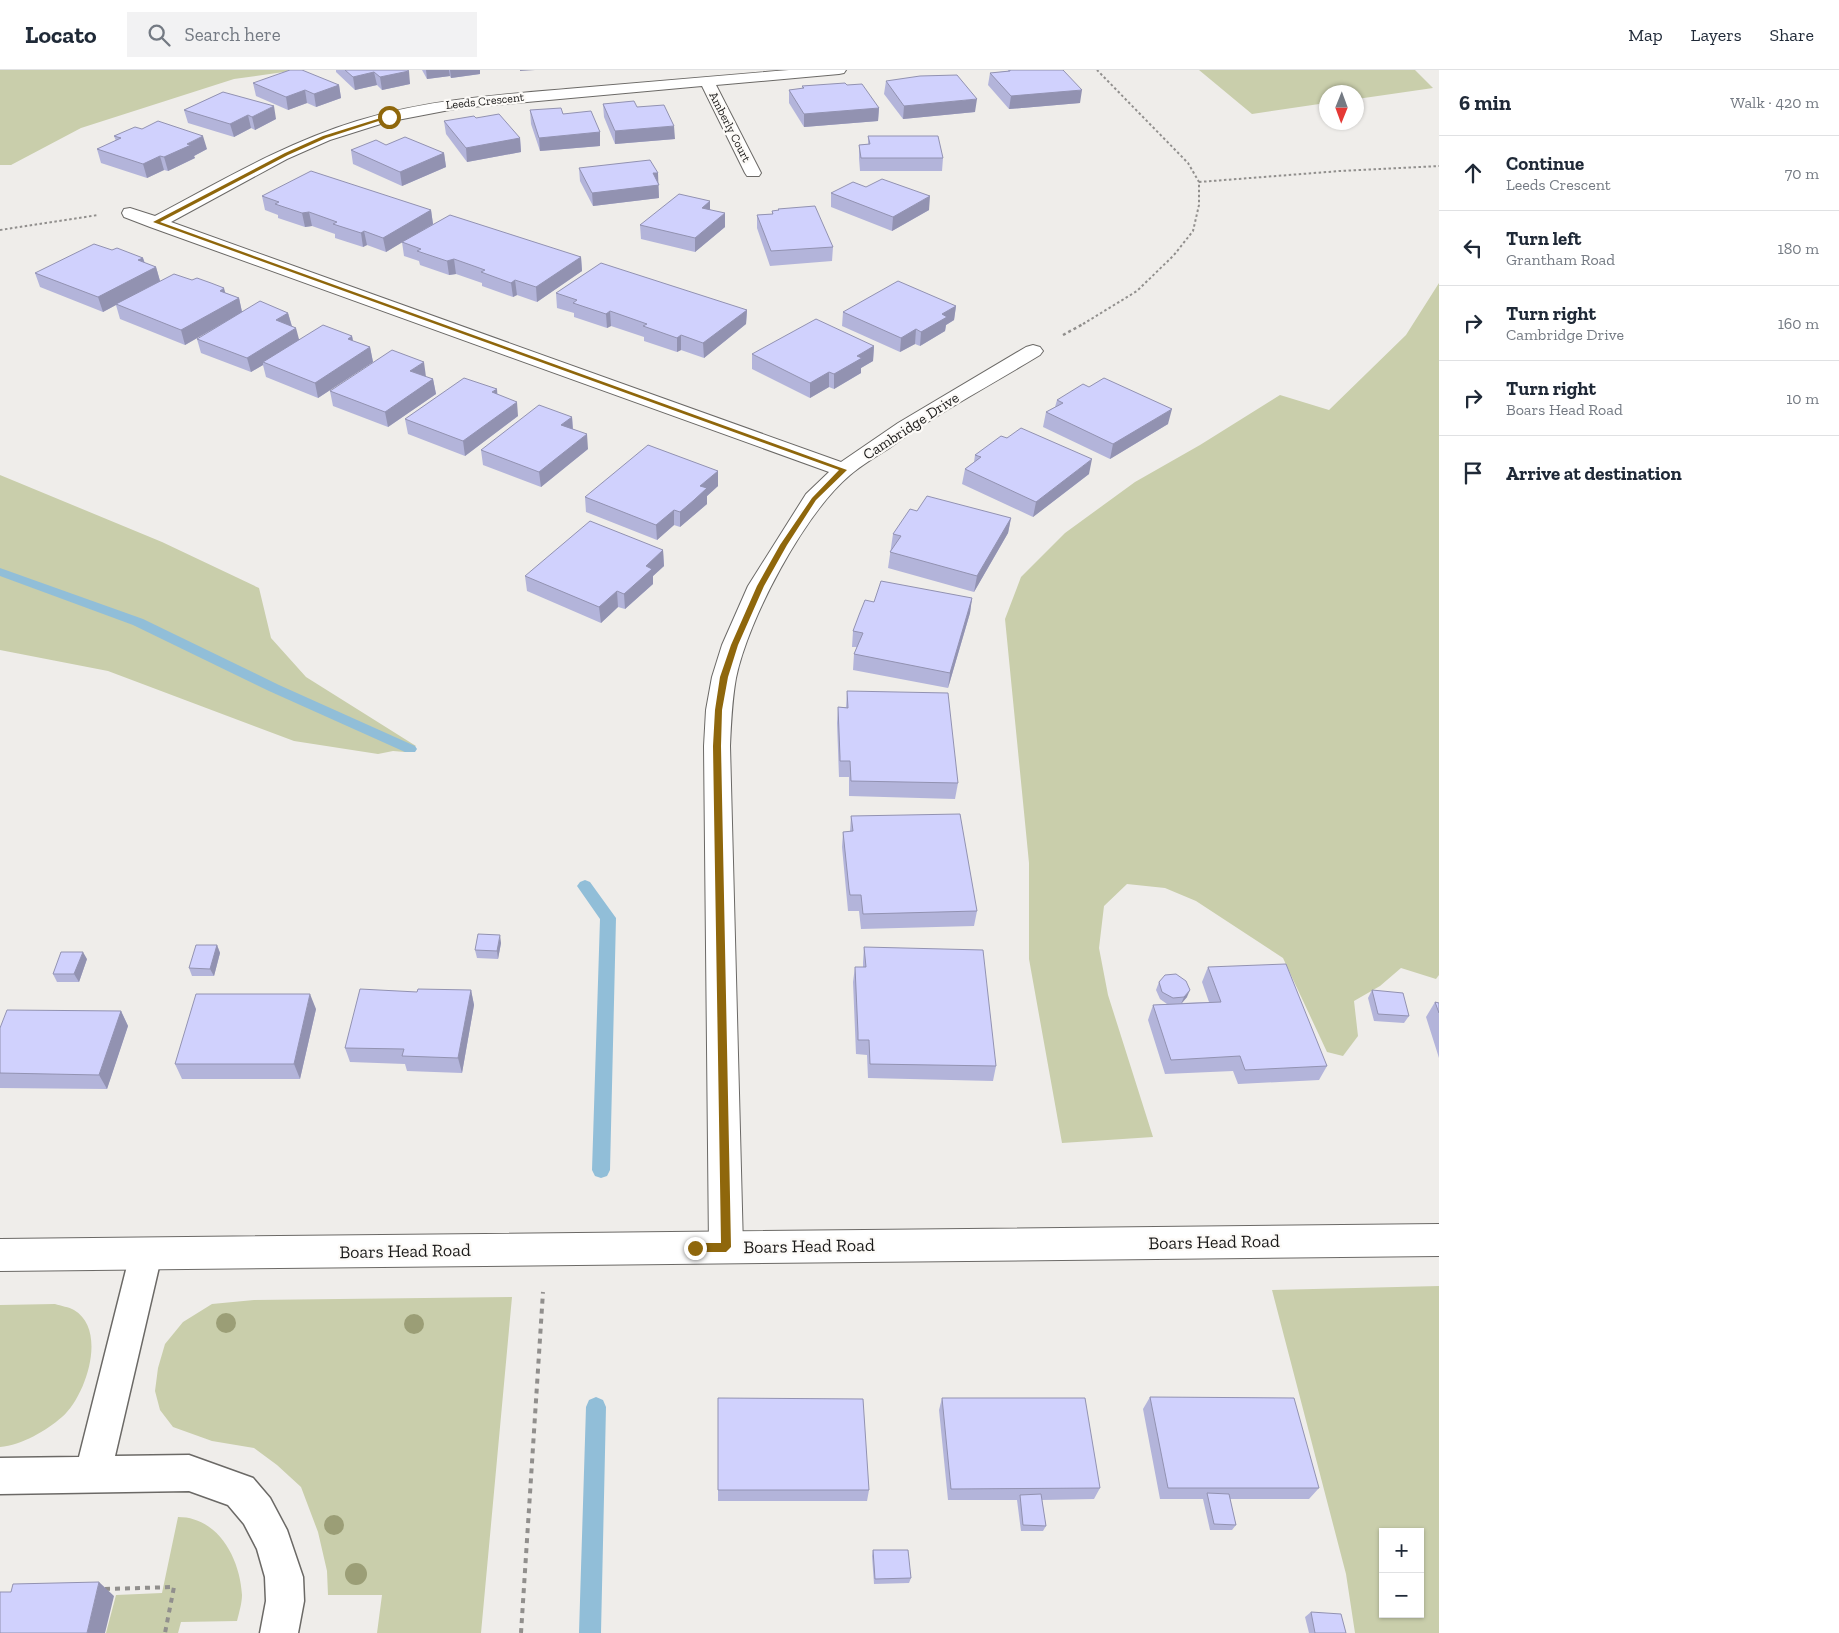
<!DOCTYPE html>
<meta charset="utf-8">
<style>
body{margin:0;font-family:"Zilla Slab",serif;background:#f2f2f3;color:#1f2937}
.controls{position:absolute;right:15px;bottom:15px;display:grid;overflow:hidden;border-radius:0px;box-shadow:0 1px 4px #0004}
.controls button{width:45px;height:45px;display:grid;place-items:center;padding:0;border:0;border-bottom:1px solid #e0e1e3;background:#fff;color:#1f2937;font:25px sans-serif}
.compass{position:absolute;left:1319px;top:15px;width:45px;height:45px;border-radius:50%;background:#fff;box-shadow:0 1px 4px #0004;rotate:181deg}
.stop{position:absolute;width:15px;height:15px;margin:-11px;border:4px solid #8f670c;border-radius:50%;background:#fff}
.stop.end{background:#8f670c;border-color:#fff;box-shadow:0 1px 5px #0008}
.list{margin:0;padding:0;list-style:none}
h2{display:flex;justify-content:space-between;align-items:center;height:65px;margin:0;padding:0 20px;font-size:21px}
h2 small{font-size:16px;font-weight:400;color:#747a83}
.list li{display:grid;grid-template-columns:32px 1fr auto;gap:15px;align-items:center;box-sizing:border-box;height:75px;padding:0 20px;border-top:1px solid #e0e1e3}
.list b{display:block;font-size:19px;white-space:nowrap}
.list p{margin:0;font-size:16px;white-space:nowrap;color:#747a83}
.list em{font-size:16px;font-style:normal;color:#747a83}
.icon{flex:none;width:28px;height:28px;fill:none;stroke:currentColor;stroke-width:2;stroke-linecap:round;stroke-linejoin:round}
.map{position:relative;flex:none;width:1439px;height:1563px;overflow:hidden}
header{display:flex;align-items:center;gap:30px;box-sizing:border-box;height:70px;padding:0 25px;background:#fff;border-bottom:1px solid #e0e1e3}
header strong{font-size:24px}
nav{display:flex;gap:28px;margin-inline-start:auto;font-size:18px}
.search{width:350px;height:45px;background:#f2f2f3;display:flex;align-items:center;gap:12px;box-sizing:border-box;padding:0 18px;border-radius:0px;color:#747a83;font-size:19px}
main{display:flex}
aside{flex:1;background:#fff}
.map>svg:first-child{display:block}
.green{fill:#c9ceab;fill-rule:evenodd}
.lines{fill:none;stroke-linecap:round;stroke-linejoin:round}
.stream{fill:#91bed8;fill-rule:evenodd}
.service-casing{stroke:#6b6966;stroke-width:3}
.minor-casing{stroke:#6b6966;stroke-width:2}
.tertiary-casing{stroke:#6b6966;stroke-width:2}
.path-far2{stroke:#918f8d;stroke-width:2;stroke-dasharray:2.5 2.5;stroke-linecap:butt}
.path-far1{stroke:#918f8d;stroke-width:2.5;stroke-dasharray:3 3;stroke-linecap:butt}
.path{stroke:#918f8d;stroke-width:4;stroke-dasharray:5 5;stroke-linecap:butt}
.service{fill:#fff;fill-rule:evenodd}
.minor{fill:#fff;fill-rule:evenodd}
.tertiary{fill:#fff;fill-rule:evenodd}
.tree{fill:#9b9e76}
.wall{fill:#b3b4da}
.shaded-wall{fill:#9292b1}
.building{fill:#d0d1fd;stroke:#9292b1}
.route{fill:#8f670c}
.labels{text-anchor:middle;stroke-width:4.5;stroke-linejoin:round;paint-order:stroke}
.far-street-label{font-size:12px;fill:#1b1a19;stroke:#fcfaf7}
.street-label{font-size:15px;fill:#1b1a19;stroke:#fcfaf7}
.near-street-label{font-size:18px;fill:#1b1a19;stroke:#fcfaf7}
</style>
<header>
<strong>Locato</strong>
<div class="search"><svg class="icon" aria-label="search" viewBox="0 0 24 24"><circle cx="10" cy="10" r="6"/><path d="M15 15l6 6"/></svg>Search here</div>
<nav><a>Map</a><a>Layers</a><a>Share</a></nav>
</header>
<main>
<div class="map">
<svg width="1439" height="1563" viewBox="0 0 1439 1563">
<rect width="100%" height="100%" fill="#efedea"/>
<path class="green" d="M0,0h298l-64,9 -153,49 -70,37h-11z
M1199,0h216l18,18 -76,11 -1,-7h-30v11l-74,11z
M1439,213v692l-3,4 -35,-11 -21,18 -26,15 4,35 -15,20 -16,-4 -44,-94 -87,-57 -31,-13 -38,-4 -23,22 -5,42 9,47 45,142 -91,6 -33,-184v-96l-24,-244 16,-42 44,-44 70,-51 65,-37 80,-50 49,15 77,-75z
M0,405l162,67 97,46 12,50 35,39 110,69 -11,6 -12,-1 -15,3 -84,-13 -186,-70 -108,-21z
M1439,1216v347h-84l-9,-59 -74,-284zM1383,1462h37v82h-37z
M512,1227l-31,336h-104l5,-38h-54l-1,-24 -9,-39 -17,-45 -24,-22 -23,-17 -42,-7 -39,-14 -13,-17 -5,-19 3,-23 7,-24 18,-22 29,-18 42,-4z
M55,1234c6,2 14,3 19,6 34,20 12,86 -12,107 -16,14 -40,28 -62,30v-142z
M178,1447c40,0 62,41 64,78 0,8 -3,18 -5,26l-56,1 -3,11h-72l10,-38 46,-2z"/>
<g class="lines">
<path class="stream" d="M0,498l143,51 136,66 136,61 2,3 -2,3h-10l-136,-61 -136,-66 -133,-49z
M585,810l5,2 26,36 -6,252 -3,6 -6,2 -6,-2 -3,-6 8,-251 -23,-33 3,-4z
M596,1327l7,3 3,7 -5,226h-22l7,-226 3,-7z"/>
<g class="service-casing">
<path id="service" d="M146,1169l12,4 4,11 -47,202 74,-1 64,23 17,20 17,32 16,47 1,24 -6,32h-38l6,-32 -1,-24 -8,-28 -13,-25 -16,-19 -39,-14 -189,3v-36l79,-1 51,-203 4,-11z"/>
</g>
<g class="minor-casing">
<path id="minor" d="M789,0h57l-2,3 -5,1 -123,11 45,88 -2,3h-12l-2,-3 -43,-87 -242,22 -73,14 -57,18 -43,19 -116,63 670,240 57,-39 128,-76 7,-2 7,2 3,4 -3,4c-51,31 -104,59 -152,94 -13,8 -26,16 -38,26 -46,39 -102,144 -114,203 -4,22 -5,45 -6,68l13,501 -5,11 -12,5 -12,-5 -5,-11 -5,-501 2,-36 6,-33 10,-32 26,-59 58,-92 23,-22 -679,-245 -26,-10 -2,-4 2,-4 6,-1 25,8c66,-35 130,-73 202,-95 68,-21 138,-26 209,-32 75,-6 149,-13 223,-19z"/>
</g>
<g class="tertiary-casing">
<path id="tertiary" d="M1439,1154v32l-1439,15v-32z"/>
</g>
<path class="path-far2" d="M1199,112l141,-11 99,-5
M0,160l98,-15
M1083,254l54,-33 37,-36 19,-24 6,-26v-23l-11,-19 -91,-93"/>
<path class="path-far1" d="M1063,265l22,-12"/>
<path class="path" d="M105,1519l69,-2 -9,46
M521,1563l22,-341"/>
<use href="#service" class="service"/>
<use href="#minor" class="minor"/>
<use href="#tertiary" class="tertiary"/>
</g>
<g class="tree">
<circle cx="226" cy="1253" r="10"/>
<circle cx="414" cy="1254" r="10"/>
<circle cx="334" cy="1455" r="10"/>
<circle cx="356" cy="1504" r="11"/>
</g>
<path class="wall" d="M336,0h71l3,14 -28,6 -5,-5 -22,5 -19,-18z
M422,0h58v4l-29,4 -1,-2 -23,3z
M1008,0h55l17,33 -71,6 -21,-24 2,-12 18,-2z
M886,11l89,31 -72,7 -19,-25z
M253,13l86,2 2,13 -25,9 -9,-4 -19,7 -32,-14z
M847,15l32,23 -1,13 -74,6 -15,-24v-13l13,-1v-3z
M223,22l53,27 -21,11 -4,-2 -17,9 -46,-14 -4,-13z
M603,34l34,3 38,32 -60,5 -11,-27z
M530,40l33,4 37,18v14l-60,5 -9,-27z
M476,48l44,20 1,14 -54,10 -21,-28 -2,-13z
M114,66l93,13 -13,7 1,2 -27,13 -4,-1 -17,8 -46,-15 -4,-14 19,-8z
M868,66l75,22 -1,13h-82l-1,-13v-13l9,-1z
M386,75l58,8 2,14 -44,19 -49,-22 -2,-14z
M579,98l79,16 1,14 -66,8 -13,-25z
M831,123l98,17 -37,21 -61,-24z
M262,126l169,14 2,14 148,33 1,14 -45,31 -20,-7 -4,2 -31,-11v-3l-26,-9 -7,1 -29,-10 -1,-4 -15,-5 -2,-14 -16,10 -19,-7 -4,2 -28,-9v-4l-23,-8 -7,1 -27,-9v-3l-13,-5z
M710,131v8l15,18 -30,25 -54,-13 -1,-14z
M778,139l55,38 -1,14 -62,5 -13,-38v-13l15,-1v-3h6z
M112,180l31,8 2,5 11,4 4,14 66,12 13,5 3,14 46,1 4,13 7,14 53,-4 1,5 17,6 3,15 -55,36 -52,-21 -3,-12 -12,7 -50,-19 -4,-14 16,-10 -28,16 -65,-26 -4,-14 -13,7 -63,-25 -5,-14z
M556,223l191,17 -1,14 -42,34 -23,-8 -4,2 -33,-11v-4l-33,-11 -4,2 -33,-11v-4l-17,-5z
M956,236l-2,14 -8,5 -1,6 -25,15 -5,-2 -15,8 -58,-26 1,-14z
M874,276l-1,15 -12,7v5l-27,16 -5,-2 -19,11 -58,-29v-15z
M426,307l7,2 3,15 -48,33 -55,-21 -3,-15z
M497,324l21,22 -53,40 -57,-22 -3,-15z
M1057,330l111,24 -58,35 -67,-32 3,-15 9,-5z
M572,347l1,12 15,20 -47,38 -58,-22 -2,-15z
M975,385l114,19 -56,43 -71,-33 3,-15 9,-7z
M718,401v15l-11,10v8l-27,23 -6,-2 -17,15 -71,-28 -1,-15z
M917,441l94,7 -3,15 -34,59 -86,-24 5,-34z
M663,480l1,16 -11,10v8l-28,25 -7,-2 -17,16 -74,-32 -2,-15z
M972,528l-2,15 -22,75 -95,-18 1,-16 3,-7h-5l1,-16 21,-29z
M847,621l111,92 -3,16 -106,-3v-19h-10l-2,-54 1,-16h8z
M851,746l126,95 -3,15 -113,3 -2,-18h-11l-6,-64 1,-15h7z
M501,873l-3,16 -21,-1 -2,-8z
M217,875l3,8 -6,23h-22l-3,-8z
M864,877l132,119 -3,15 -125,-3 -1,-23 -11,-1 -3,-72 2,-15h8v-5z
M87,889l-8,23h-22l-4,-8z
M1208,897l119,99 -8,14 -81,4 -5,-13 -68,3 -17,-54 5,-15 14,-1 -7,-5 -4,-9 3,-8 28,15 -5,6 27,-1 -7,-20z
M471,920l3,15 -12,68 -55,-2 -2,-7 -55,-2 -5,-14 72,-56z
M1372,920l37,26 -5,7 -30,-2 -6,-23z
M1435,932l4,1v55l-13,-41z
M316,939l-16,70h-118l-7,-15z
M121,941l7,15 -21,63 -107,-1v-60z
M1150,1327l169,91 -10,11h-79l6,26 -4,5h-22l-7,-31h-43l-17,-90z
M718,1328l151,92 -2,11h-149z
M942,1328l158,90 -6,11 -52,1 4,26 -3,5h-22l-4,-31h-69l-9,-90z
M873,1480l38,28 -2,5 -35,1 -2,-28z
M1311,1542l35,21h-37l-4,-16z"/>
<path class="shaded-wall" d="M426,0h23l1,6 -23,3z
M450,0h30v4l-29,4z
M520,0h15l-15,1z
M409,1l1,13 -28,6 -2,-13z
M374,2l3,13 -22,5 -2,-13z
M339,15l2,13 -25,9 -2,-13z
M305,20l2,13 -19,7 -2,-13z
M1082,20l-2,13 -71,6 2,-13z
M977,29l-2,13 -72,7 1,-13z
M274,36l2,13 -21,11 -3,-13z
M879,38l-1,13 -74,6v-13z
M248,45l3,13 -17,9 -4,-13z
M674,56l1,13 -60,5v-13z
M600,62v14l-60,5 -1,-13z
M203,66l4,13 -13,7 1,2 -27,13 -4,-14 23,-13z
M520,68l1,14 -54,10 -1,-14z
M444,83l2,14 -44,19 -2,-14z
M160,86l4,14 -17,8 -4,-14z
M653,103h5l1,25 -66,8 -1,-13z
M930,126l-1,14 -37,21 1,-14z
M710,131v14l-8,-7z
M431,140l2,14 -47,28 -3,-14z
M309,142l3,14 -7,1 -3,-14z
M725,143v14l-30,25v-14z
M364,161l3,14 -4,2 -2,-14z
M581,187l1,14 -45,31 -1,-15z
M143,188l4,14 9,-5 4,14 -57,31 -5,-15 40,-37z
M454,189l2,15 -7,1 -2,-14z
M515,210l2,15 -4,2 -2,-14z
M224,218l4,15 -8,-12z
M239,228l3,14 -57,33 -4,-15z
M956,236l-2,14 -8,5 -1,6 -25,15 1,-14 21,-18z
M747,240l-1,14 -42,34 -1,-15z
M610,241l1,15 -4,2 -1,-14z
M288,243l4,14 -16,-7z
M296,258l4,15 -37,19v3l-12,7 -4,-14z
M916,259l-1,15 -15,8 1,-14z
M681,265v15l-4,2v-14z
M352,266l3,15 -7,-12z
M874,276l-1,15 -12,7v5l-27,16v-15l23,-18z
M370,277l3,15 -55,36 -3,-15z
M424,292l2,15 -16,-6z
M829,302v15l-19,11v-15z
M433,309l3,15 -48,33 -3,-15z
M497,319l1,15 -6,-12z
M517,332l1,14 -53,40 -2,-15z
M1172,339l-4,15 -58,35 3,-15z
M572,347l1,15 -12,-7z
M587,364l1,15 -47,38 -2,-15z
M1092,389l-3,15 -56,43 3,-15z
M718,401v15l-11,10v8l-27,23v-15l20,-26z
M674,440v15l-17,15 -1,-15z
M1011,448l-3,15 -34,59 3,-16z
M663,480l1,16 -11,10v8l-28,25 -1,-15 22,-28z
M617,521l1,16 -17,16 -2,-16z
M972,528l-2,15 -22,75 2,-15z
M500,865l1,8 -3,16 -1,-8z
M217,875l3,8 -6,23 -4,-7z
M83,882l4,7 -8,23 -5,-8z
M471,920l3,15 -12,68 -4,-15z
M1190,920l-3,7 -6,7 3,-7z
M310,924l6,15 -16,70 -6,-15z
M121,941l7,15 -21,63 -8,-14z
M99,1512l15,14 -9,37h-18z"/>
<path class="building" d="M290,0h12l37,15 -25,9 -9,-4 -19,7 -33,-14z
M345,0h62l2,1 -29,6 -6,-5 -21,5z
M1010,0h53l19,20 -71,6 -21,-23 20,-2z
M957,5l20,24 -73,7 -18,-25 34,-5z
M845,13l2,2 15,-1 17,24 -75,6 -15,-24 15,-2 -2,-2z
M223,22l51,14 -22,11 -4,-2 -18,9 -46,-14z
M634,31l3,6 27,-2 10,21 -59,5 -12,-27z
M561,38l2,6 28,-3 9,21 -61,6 -9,-28z
M499,44l21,24 -54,10 -22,-27 30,-5 2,2z
M158,51l45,15 -16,8 4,1 -27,12 -4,-1 -17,8 -46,-15 24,-11 -7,-2 21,-9 7,2z
M868,66h70l5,22h-82l-2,-13 11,-1z
M405,67l39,16 -44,19 -49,-22 25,-10 10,5z
M650,90l8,13h-5l6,12 -67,8 -13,-25z
M311,101l120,39 -48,28 -19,-7 -3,2 -28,-9 4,-2 -28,-10 -7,1 -27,-9 4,-2 -17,-6z
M882,109l48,17 -37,21 -62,-24 22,-11 13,5z
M679,124l31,7 -8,7 23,5 -30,25 -55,-13z
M815,136l18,41 -62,4 -14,-36 16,-1 -1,-3 7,-1 -1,-1z
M450,145l131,42 -45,30 -21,-7 -4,3 -30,-11 4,-2 -31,-11 -7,2 -30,-10 4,-2 -19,-7z
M94,174l18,6 5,-2 26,10 -5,2 18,7 -58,30 -63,-24z
M601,193l146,47 -44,33 -22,-8 -4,3 -34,-12 4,-2 -37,-13 -4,3 -33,-11 4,-3 -21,-7z
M174,204l18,6 5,-2 14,5 13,5 -4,3 19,7 -58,32 -65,-26z
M898,211l58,25 -14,8 5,3 -26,15 -5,-3 -15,9 -58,-26z
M260,231l28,12 -12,7 20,8 -49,30 -50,-19z
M816,249l58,27 -17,10 5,2 -28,16 -5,-2 -19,11 -58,-29z
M323,255l29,11 -4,3 22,8 -55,36 -52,-21z
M392,280l32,12 -14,9 23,8 -48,33 -55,-21z
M464,308l33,11 -5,3 25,10 -54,39 -58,-22z
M1104,308l68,31 -59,35 -67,-32 17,-9 -6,-3 26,-16 6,3z
M539,335l33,12 -11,8 26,9 -48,38 -58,-22z
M1021,358l71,31 -56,43 -71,-33 16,-12 -6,-2 26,-19 6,2z
M648,375l70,26 -18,15 7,2 -13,12 -14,12 -6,-2 -18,15 -71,-28z
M927,426l84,22 -34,58 -87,-24 11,-16 -8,-2 17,-25 7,2z
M590,451l73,29 -17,16 6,3 -28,25 -7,-3 -18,16 -74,-31z
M881,511l91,17 -22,75 -96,-19 9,-21 -10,-2 6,-16 6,-15 9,2z
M847,621l101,2 10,90 -107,-2 -1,-20h-10v-4l-2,-50 10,1z
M960,744l17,97 -114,3 -2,-19h-11l-1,-6 -6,-57 10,-1 -2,-15z
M478,864l22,1 -3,16 -22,-1z
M196,875h21l-7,24 -21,-1z
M864,877l119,3 13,116 -126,-2 -1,-24h-11v-7l-3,-66h11z
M61,882h22l-9,22h-21z
M1286,894l41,102 -82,4 -5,-14 -69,4 -18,-55 68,-3 -13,-35z
M1176,904l10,7 4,9 -6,7 -11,1 -11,-6 -3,-10 6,-7z
M360,919l57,3 1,-3 53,1 -13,68 -56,-2 2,-7 -59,-1z
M1372,920l31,3 6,23 -31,-2z
M196,924h114l-16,70h-119z
M1435,932l4,1v10z
M7,940l114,1 -22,64 -99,-2v-45z
M1150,1327l144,1 25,90h-151z
M718,1328l145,1 6,91h-151z
M942,1328h143l15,90 -149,1z
M1207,1423l22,1 7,31 -22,-1z
M1041,1424l5,32 -23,-1 -3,-30z
M873,1480h35l3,28 -36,1z
M99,1512l-12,51h-87v-41h11l2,-8z
M1311,1542l30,2 5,19h-31z"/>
<path class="route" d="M387,46l4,1 -65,21 -38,17 -128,67 687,248 -31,30 -29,45 -23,41 -26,59 -10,32 -6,33 -1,36 10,501 -5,5h-31l-5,-4 5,-5h26l-8,-497 2,-36 5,-33 11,-32 26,-59 23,-41 32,-47 27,-28 -686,-248 132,-69 38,-17z"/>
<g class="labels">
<g class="far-street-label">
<text transform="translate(485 31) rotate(-6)" y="4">Leeds Crescent</text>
<text transform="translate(730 57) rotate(63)" y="4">Amberly Court</text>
</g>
<g class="street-label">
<text transform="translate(911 356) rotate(-33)" y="5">Cambridge Drive</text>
</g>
<g class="near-street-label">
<text transform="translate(1214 1172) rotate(-1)" y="6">Boars Head Road</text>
<text transform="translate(809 1176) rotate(-1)" y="6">Boars Head Road</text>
<text transform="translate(405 1181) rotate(-1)" y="6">Boars Head Road</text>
</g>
</g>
</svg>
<div class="controls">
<button>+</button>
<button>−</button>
</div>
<svg class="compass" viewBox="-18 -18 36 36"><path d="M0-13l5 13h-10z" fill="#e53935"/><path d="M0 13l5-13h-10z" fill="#747a83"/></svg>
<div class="stop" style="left:389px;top:47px"></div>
<div class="stop end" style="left:695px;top:1178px"></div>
</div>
<aside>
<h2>6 min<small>Walk · 420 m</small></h2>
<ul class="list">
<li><svg class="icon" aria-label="ahead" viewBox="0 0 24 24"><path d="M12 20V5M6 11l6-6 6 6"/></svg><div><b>Continue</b><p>Leeds Crescent</p></div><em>70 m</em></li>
<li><svg class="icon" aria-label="left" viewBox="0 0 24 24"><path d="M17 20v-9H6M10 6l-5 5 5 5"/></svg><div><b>Turn left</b><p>Grantham Road</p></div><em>180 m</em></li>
<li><svg class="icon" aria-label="right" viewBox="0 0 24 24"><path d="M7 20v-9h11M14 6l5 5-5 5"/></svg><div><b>Turn right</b><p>Cambridge Drive</p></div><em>160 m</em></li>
<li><svg class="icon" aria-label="right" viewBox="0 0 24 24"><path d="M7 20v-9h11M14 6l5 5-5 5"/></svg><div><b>Turn right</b><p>Boars Head Road</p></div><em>10 m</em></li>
<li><svg class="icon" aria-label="arrive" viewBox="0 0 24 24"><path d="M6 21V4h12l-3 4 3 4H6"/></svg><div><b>Arrive at destination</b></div></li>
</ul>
</aside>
</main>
